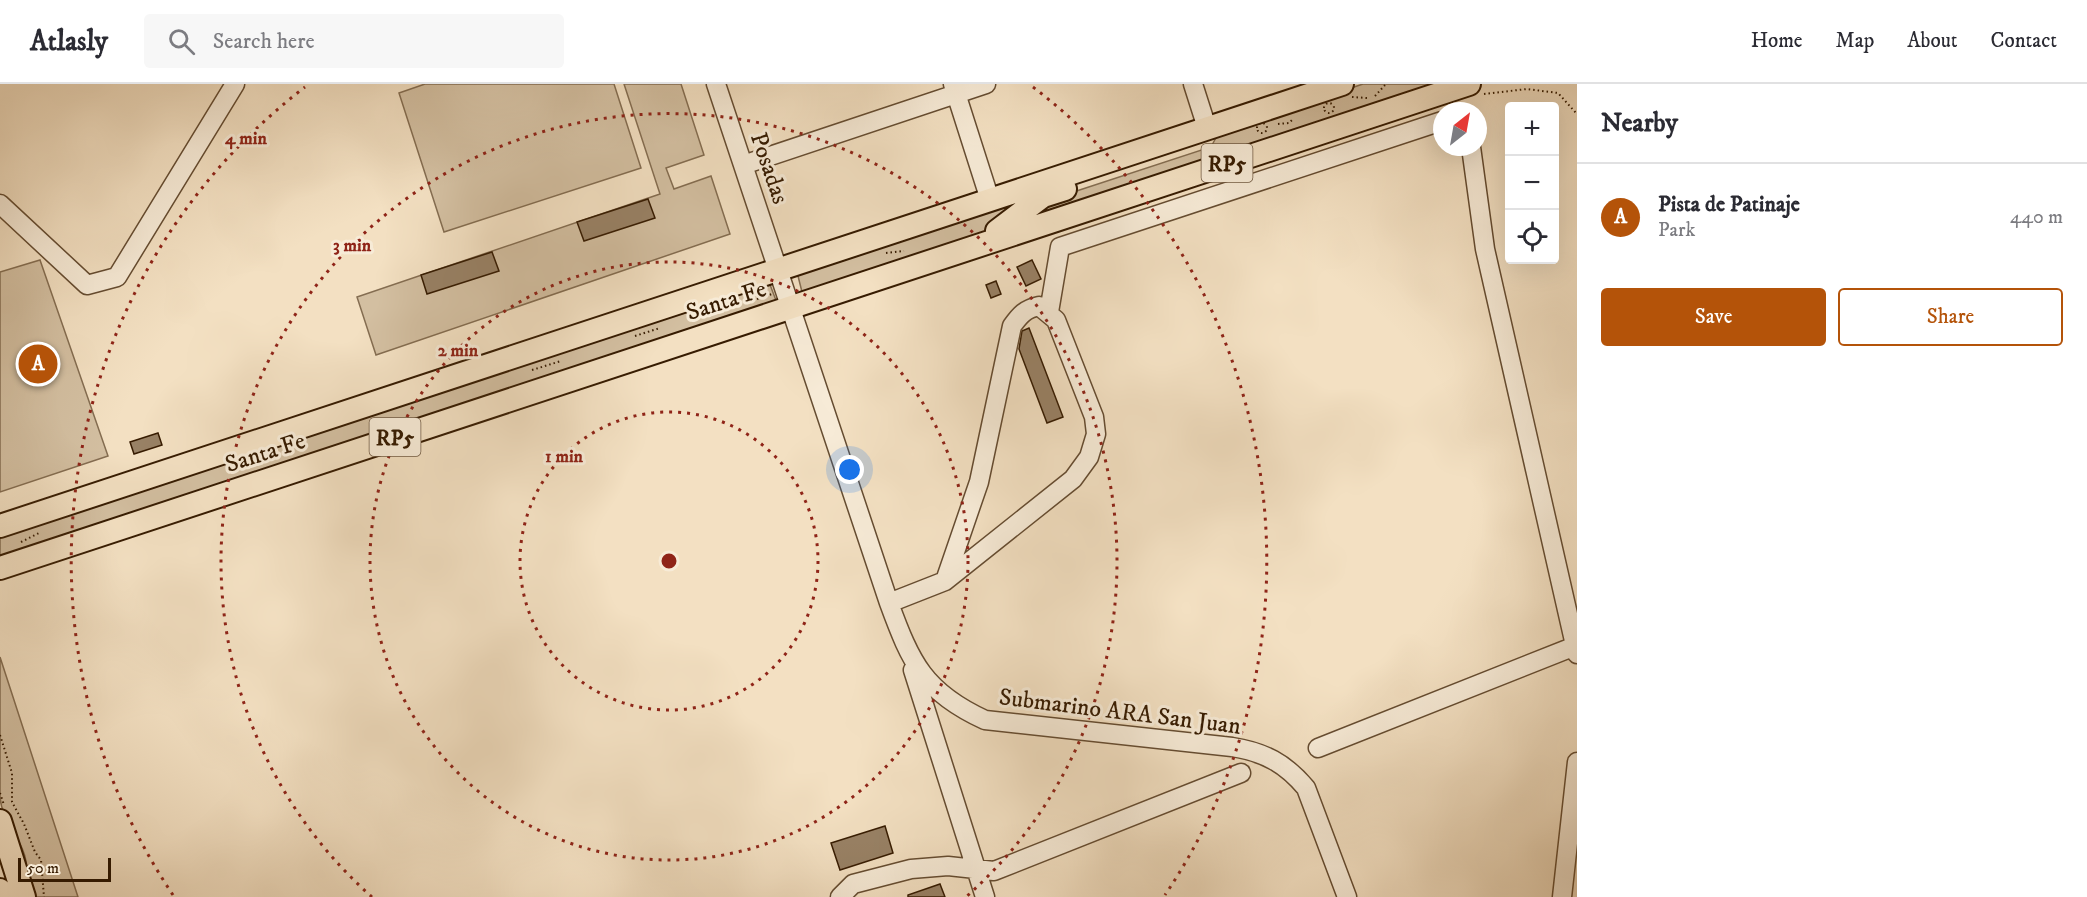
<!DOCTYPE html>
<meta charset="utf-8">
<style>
body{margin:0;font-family:"IM FELL DW Pica",serif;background:#f7f7f7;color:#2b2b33}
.controls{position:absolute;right:18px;top:18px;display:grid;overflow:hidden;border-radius:6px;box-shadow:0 6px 24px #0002}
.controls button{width:54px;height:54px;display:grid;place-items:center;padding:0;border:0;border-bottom:2px solid #e1e1e2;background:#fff;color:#2b2b33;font:30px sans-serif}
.compass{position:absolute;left:1433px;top:18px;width:54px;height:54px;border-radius:50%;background:#fff;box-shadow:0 6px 24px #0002;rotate:31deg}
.scale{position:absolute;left:18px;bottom:15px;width:93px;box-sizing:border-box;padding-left:6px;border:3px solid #361b01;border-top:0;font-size:16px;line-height:21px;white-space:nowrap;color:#361b01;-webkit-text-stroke:4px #f7ebd7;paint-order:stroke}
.you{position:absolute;left:850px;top:386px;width:21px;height:21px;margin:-15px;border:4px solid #fff;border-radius:50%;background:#1a73e8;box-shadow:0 0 0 9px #1a73e833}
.badge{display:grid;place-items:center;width:39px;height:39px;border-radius:50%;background:#b45309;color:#fff;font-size:20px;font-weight:700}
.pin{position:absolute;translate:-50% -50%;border:3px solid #fff;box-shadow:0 2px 6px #0006}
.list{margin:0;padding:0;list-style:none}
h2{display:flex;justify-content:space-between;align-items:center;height:78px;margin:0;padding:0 24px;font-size:26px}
h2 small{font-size:20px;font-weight:400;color:#7c7c81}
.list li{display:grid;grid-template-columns:39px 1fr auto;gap:18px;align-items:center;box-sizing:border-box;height:108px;padding:0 24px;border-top:2px solid #e1e1e2}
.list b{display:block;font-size:22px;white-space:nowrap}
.list p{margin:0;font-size:20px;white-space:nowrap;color:#7c7c81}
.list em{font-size:20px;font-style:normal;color:#7c7c81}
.actions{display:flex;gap:12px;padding:18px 24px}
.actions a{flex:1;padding:14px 0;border:2px solid #b45309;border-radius:6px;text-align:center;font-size:21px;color:#b45309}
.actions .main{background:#b45309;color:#fff}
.icon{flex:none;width:33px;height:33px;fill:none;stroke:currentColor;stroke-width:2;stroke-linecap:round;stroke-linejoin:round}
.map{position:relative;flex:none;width:1577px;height:813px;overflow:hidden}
header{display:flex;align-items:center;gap:36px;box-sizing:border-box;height:84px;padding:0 30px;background:#fff;border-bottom:2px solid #e1e1e2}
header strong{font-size:28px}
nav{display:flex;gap:33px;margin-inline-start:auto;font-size:21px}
.search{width:420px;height:54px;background:#f7f7f7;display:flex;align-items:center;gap:15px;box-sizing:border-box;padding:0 21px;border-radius:6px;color:#7c7c81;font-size:22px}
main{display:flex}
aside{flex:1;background:#fff}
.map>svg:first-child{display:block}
.green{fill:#d3bfa1;stroke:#846d51;stroke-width:1.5}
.building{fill:#988165;stroke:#361b01;stroke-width:1.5}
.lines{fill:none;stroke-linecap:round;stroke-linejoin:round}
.minor-casing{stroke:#654c31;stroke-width:21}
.major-casing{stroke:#361b01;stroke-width:26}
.path{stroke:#361b01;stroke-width:2;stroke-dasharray:1.5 3;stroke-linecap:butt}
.minor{stroke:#f7ebd7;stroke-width:18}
.major{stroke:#f3e0c2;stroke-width:22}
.ring{fill:none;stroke:#8f2418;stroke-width:3;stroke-dasharray:3 6}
.labels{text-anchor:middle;stroke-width:6;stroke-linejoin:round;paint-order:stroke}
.shield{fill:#f7ebd7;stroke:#705941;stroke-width:1.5}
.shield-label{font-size:22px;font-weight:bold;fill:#361b01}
.street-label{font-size:24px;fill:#361b01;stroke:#f7ebd7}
.centre{fill:#8f2418;stroke:#f7ebd7;stroke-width:3}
.ring-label{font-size:18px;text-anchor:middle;font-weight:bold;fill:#8f2418;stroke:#f7ebd7;stroke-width:6;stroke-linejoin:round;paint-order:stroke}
</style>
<header>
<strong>Atlasly</strong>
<div class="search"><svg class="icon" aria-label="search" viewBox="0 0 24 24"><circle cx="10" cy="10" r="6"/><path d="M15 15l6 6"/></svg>Search here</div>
<nav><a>Home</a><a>Map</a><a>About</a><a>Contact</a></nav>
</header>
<main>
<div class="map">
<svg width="1577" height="813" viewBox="0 0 1577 813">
<rect width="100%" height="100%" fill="#f3e0c2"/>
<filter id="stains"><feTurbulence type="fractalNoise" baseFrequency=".00333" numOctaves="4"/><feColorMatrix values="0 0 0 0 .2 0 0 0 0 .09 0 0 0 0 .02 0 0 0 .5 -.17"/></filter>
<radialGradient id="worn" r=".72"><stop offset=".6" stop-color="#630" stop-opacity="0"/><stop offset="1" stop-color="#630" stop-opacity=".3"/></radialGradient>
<path class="green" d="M425,0h189l27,84 -197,64 -45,-139z
M624,0h57l23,71 -38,13 8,21 37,-13 19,58 -354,121 -19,-58 303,-103z
M1363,0h78l-425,139 27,-21 168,-55 8,-15z
M1025,112l-39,37 -184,59 -5,-20z
M40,176l68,196 -108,36v-220z
M769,198l8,21 -777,254v-23z
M0,573l78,240h-46c-6,-17 -4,-21 -6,-36 -4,-24 -24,-38 -26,-64 0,-46 0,-94 0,-140z"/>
<path class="building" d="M648,115l7,19 -71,23 -7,-19z
M492,168l7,19 -72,23 -6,-19z
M1032,176l9,19 -15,7 -9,-19z
M996,197l5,13 -10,4 -5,-13z
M1029,244l34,89 -16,6 -28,-74 3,-18z
M158,349l4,12 -28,9 -4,-12z
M885,742l8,27 -53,17 -9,-27z
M940,800l5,13h-37v-2z"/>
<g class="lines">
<g class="minor-casing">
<path id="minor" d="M716,0l173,519c22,60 35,89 96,117l247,27c32,5 53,16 74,41l41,109
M953,0l37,116
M1193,0l14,44
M1471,63l14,102 92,405
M743,81l243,-81
M0,120l87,81 30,-8 118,-193
M1049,228l11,-65 382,-126
M889,519l56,-22 128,-102 16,-22 7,-23 -2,-17 -38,-97 -17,-14c-14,3 -19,9 -27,20l-33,156 -34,99
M913,586l72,227
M1318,664l257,-102
M840,813l13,-13 58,-15 37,-3 46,5 247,-98
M1562,813l15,-135"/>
</g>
<g class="major-casing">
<path id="major" d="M997,147l46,-35 22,-7
M0,442l1342,-442
M0,484l1469,-484
M0,737l24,76
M0,806l2,7"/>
</g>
<path class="path" d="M1484,10l43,-5 31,4 19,21
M1375,12l10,-11
M1352,13l15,1
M1324 24a5 5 0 1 1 10 0a5 5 0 1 1-10 0Z
M1257 44a5 5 0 1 1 10 0a5 5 0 1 1-10 0Z
M1278,40l11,-1 3,-3
M886,169l18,-2
M757,215l15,-5
M702,229l7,2 9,-5h6
M635,252l25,-8
M532,286l29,-9
M21,458l18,-9
M0,651l12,38v29l12,22 11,28 6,8 3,37
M0,709l4,12"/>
<use href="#minor" class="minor"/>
<use href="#major" class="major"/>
</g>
<g class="ring">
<circle cx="669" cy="477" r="149"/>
<circle cx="669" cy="477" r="299"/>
<path d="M372 813A448 448 0 1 1 966 813"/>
<path d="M173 811A598 598 0 0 1 305 3M1033 3A598 598 0 0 1 1165 811"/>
</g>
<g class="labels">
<g class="shield">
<rect x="1201.5" y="60" width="51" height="38" rx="4.5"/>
<rect x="369.5" y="334" width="51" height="38" rx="4.5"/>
</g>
<g class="shield-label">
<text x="1227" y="87">RP5</text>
<text x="395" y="361">RP5</text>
</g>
<g class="street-label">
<text transform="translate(770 84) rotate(71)" y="8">Posadas</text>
<text transform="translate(726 216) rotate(-18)" y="8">Santa Fe</text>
<text transform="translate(265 368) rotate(-18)" y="8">Santa Fe</text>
<text transform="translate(1120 627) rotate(7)" y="8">Submarino ARA San Juan</text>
</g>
</g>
<circle cx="669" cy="477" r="9" class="centre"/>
<g class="ring-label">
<text x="246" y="60">4 min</text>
<text x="352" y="167">3 min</text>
<text x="458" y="272">2 min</text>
<text x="564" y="378">1 min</text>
</g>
<rect width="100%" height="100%" filter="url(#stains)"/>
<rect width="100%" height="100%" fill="url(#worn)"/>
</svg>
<div class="controls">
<button>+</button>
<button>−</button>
<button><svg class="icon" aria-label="locate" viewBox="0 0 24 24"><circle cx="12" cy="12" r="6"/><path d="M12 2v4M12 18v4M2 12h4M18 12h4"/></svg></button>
</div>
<svg class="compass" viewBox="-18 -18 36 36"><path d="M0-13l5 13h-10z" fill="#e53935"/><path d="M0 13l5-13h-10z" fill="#7c7c81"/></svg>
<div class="scale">50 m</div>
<div class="you"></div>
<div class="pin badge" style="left:38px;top:280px">A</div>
</div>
<aside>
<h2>Nearby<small></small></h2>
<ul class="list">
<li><span class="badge">A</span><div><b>Pista de Patinaje</b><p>Park</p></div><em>440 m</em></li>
</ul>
<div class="actions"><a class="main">Save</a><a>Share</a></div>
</aside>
</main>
